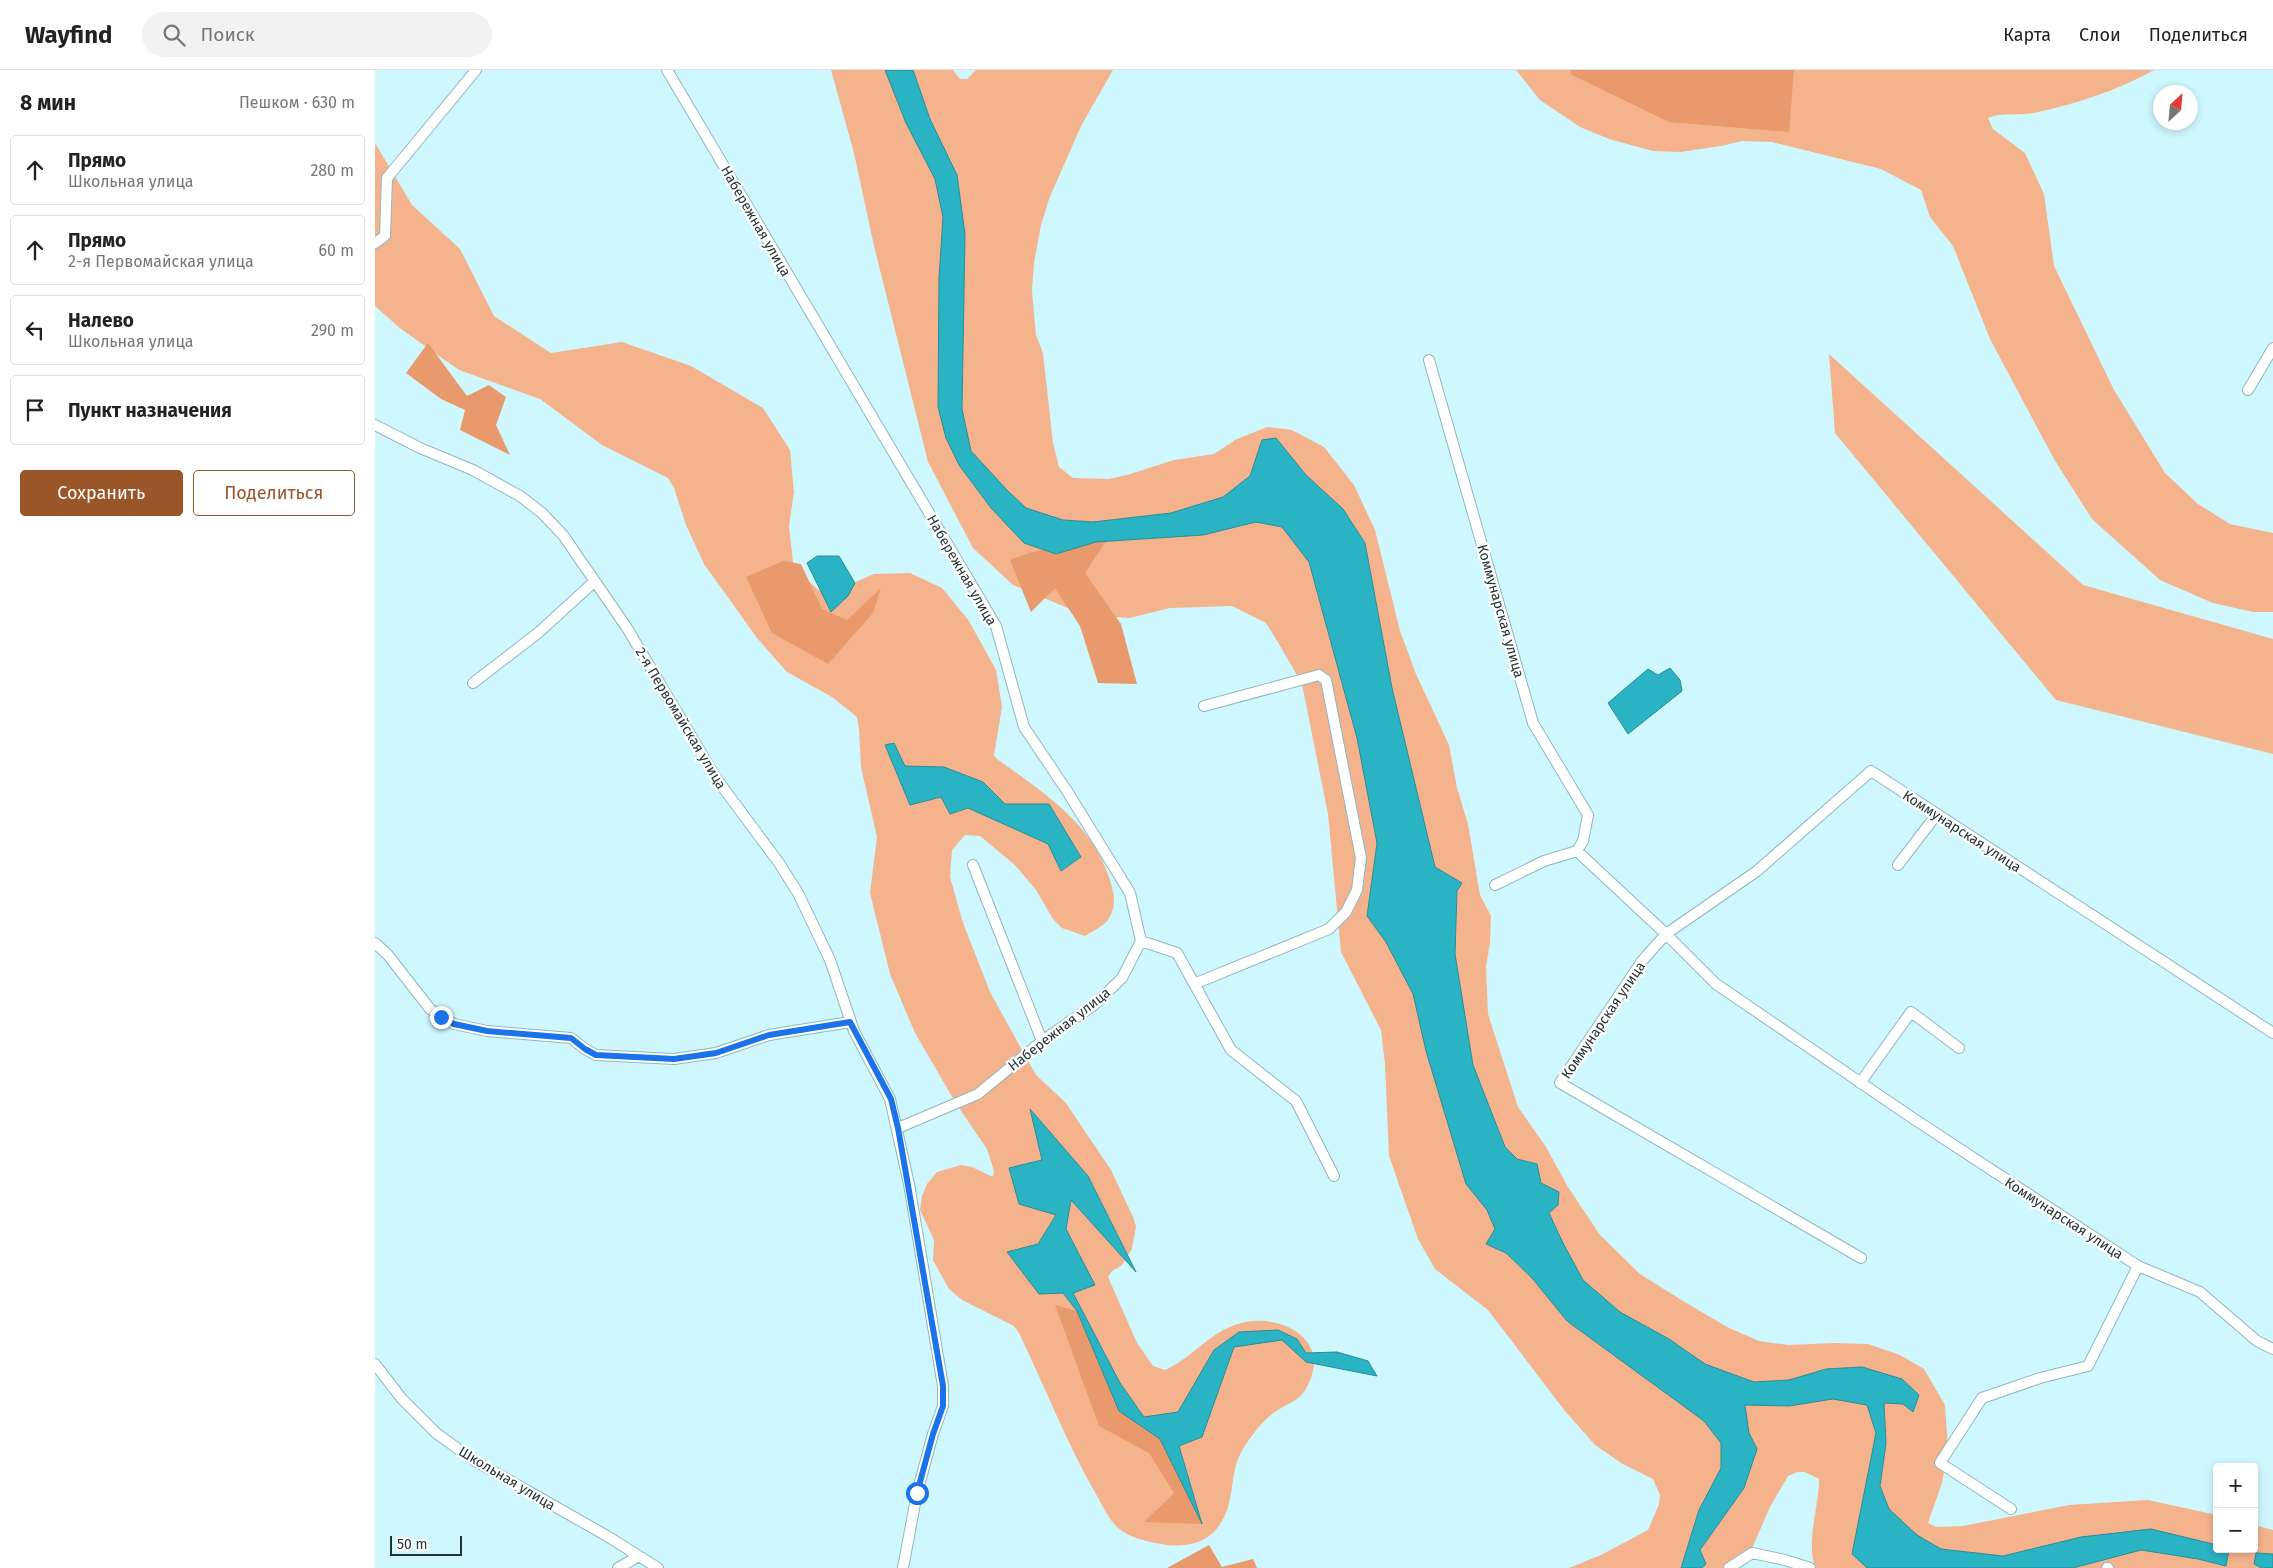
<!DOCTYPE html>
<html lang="ru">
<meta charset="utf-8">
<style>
body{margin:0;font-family:"Fira Sans",sans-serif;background:#f2f2f2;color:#222}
.controls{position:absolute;right:15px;bottom:15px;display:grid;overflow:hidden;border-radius:5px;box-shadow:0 2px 8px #0003}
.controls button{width:45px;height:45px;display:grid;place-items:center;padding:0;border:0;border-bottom:1px solid #e0e0e0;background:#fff;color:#222;font:25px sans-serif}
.compass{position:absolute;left:1778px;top:15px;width:45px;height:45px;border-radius:50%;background:#fff;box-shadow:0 2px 8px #0003;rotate:26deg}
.scale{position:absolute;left:15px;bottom:12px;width:72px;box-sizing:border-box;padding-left:5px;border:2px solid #243436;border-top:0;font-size:14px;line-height:18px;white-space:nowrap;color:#243436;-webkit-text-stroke:4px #fff;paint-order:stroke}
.stop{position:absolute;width:15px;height:15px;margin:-11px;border:4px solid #1a73e8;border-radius:50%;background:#fff}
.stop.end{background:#1a73e8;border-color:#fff;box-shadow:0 1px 5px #0008}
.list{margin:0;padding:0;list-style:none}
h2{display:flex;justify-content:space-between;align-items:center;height:65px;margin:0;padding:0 20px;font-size:21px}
h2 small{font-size:16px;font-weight:400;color:#767676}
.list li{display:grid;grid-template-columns:32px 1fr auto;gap:15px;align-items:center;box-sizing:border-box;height:70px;margin:0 10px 10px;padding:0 10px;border:1px solid #e0e0e0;border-radius:5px}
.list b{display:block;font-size:19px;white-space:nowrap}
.list p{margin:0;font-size:16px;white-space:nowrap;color:#767676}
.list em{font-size:16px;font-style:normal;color:#767676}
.actions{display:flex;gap:10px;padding:15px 20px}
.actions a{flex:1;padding:11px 0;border:1px solid #9a5529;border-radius:5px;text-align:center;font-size:18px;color:#9a5529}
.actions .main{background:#9a5529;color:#fff}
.icon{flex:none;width:28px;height:28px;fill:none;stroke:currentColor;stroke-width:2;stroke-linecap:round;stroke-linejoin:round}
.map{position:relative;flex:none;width:1898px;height:1498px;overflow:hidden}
header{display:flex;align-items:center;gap:30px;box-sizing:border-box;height:70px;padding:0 25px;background:#fff;border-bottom:1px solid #e0e0e0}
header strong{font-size:24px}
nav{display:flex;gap:28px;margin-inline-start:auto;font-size:18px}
.search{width:350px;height:45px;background:#f2f2f2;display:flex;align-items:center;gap:12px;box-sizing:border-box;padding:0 18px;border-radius:28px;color:#767676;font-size:19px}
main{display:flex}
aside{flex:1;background:#fff}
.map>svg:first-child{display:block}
.green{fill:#f5b38d}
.forest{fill:#e89a6c}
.water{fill:#2ab3c2;stroke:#288d98}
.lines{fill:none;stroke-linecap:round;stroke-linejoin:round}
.minor-casing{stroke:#8fb7bc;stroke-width:12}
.minor{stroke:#fff;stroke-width:10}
.route{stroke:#1a73e8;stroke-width:6}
.labels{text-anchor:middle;stroke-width:4.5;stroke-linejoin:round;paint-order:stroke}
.street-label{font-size:14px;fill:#243436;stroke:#fff}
</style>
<header>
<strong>Wayfind</strong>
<div class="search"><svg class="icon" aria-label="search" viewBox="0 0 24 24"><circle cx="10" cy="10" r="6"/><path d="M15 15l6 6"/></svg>Поиск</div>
<nav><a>Карта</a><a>Слои</a><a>Поделиться</a></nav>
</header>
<main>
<aside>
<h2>8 мин<small>Пешком · 630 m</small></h2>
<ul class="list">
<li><svg class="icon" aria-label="ahead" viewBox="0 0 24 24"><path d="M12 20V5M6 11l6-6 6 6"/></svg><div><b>Прямо</b><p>Школьная улица</p></div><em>280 m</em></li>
<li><svg class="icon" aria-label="ahead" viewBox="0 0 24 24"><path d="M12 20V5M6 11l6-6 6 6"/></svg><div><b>Прямо</b><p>2-я Первомайская улица</p></div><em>60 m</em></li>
<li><svg class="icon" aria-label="left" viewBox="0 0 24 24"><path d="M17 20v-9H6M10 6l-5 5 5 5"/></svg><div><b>Налево</b><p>Школьная улица</p></div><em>290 m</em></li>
<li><svg class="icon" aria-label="arrive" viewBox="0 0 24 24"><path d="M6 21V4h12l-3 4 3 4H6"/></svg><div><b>Пункт назначения</b></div></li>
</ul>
<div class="actions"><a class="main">Сохранить</a><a>Поделиться</a></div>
</aside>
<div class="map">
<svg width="1898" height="1498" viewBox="0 0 1898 1498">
<rect width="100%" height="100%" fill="#cef8fe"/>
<path class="green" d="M456,0h122l7,9h7l9,-9h137l-32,56 -32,73 -8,26 -7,38 -2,28 4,44 7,18 10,90 6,24 14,11 36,1 18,-4 47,-15 40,-6 21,-14 32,-13 25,3 32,17 30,38 21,45 25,101 16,43 33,71 8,43 11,36 12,71 11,21 -1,27 -4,24 2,47 30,93 28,40 22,40 32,48 40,39 43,27 44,26 32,14 29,4 47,-2 33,1 32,11 24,14 21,36 3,42 -6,36 -14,40 8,4 27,-1 106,-21 79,-5 69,15v34h37v-24l19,5v38h-458c-9,-29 4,-60 4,-89l-14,-7h-8l-9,4 -18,31 -20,46 -12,15h-169l32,-13 47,-25 11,-26 1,-9 -7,-16 -32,-16 -26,-18 -30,-34 -77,-101 -53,-41 -17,-30 -29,-83 -4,-92 -4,-34 -40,-78 -13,-138 -26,-130 -23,-40 -13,-21 -34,-17 -62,2 -41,10 -45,-3 -71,-30 -40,-37 -45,-86 -54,-216 -20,-93z
M1141,0h638c-37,21 -79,34 -120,43 -16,3 -32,-1 -46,5l5,11 32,24 19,41 10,72 60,124 51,83 33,31 32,20 43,9v79h-20l-40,-9 -53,-23 -68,-61 -38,-60 -64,-120 -37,-93 -23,-29 -9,-27 -40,-21 -109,-27 -30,-1 -21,5 -41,6 -27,-1 -44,-12 -29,-12 -40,-27z
M0,73l37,62 48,44 34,67 57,37 71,-11 69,24 72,42 27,42 4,42 -5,34 4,36 7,10 17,17 12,8 17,-11 28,-12 36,-1 32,15 27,33 27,49 6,37 -8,48 3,4c47,34 98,66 114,125 4,13 5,25 -4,37 -5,6 -15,10 -22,15l-23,-8 -9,-9 -17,-29 -21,-25 -35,-29 -15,-1 -13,15 -2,27 13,46 27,69 46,83 30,28 45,67 22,47 3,9 -4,23 -10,16 -10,6 -4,6 29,66 16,23 12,4c26,-11 43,-36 70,-45 41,-15 99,12 72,62 -7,14 -21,17 -32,25 -13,9 -24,24 -32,37 -17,28 -4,57 -30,84 -12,11 -31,14 -46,12 -17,-3 -36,-6 -49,-17 -9,-8 -15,-22 -21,-32 -30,-52 -52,-109 -78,-163l-5,-7 -52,-26 -13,-11 -16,-29 1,-20 -14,-30 2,-14 5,-12 10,-12 24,-7 11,2 19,9h2l1,-5 -7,-22 -30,-44 -42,-72 -25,-59 -20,-81 7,-56 -16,-70 -2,-38 -2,-12 -25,-20 -45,-25 -30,-34 -53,-74 -18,-39 -12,-37 -6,-10 -66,-33 -62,-46 -81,-29 -58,-41 -26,-23z
M1454,284l254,231 190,54v115l-217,-54 -221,-267z"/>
<path class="forest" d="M1195,0h224l-5,62 -120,-10 -97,-47z
M53,273l39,53 22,-11 17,12 -10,28 14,30 -50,-25 5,-20 -24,-11 -35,-26z
M735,465l-25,38 36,51 16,60 -39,-1 -18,-57 -25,-38 -24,24 -21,-52 19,-7z
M408,491l18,3 21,45 25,11 34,-32 -8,25 -45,51 -56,-31 -26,-56z
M680,1235l22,6 42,100 41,28 42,85 -58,-2 30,-29 -25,-40 -50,-27z
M834,1475l13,22 31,-8 4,9h-90z"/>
<path class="water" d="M510,0h28l17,49 27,56 8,59 -3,175 9,42 36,39 19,18 37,12 30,2 78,-9 52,-16 27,-21 12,-36 14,-2 30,37 37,34 22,34 27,145 43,179 27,16 -5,8 -2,63 18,111 32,82 12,12 20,5 4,19 18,9 -1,13 -9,8 14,30 20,37 37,32 49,27 36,25 49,18 35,-2 37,-11 36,-2 40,12 17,16 -6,17 -10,-8 -19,-1 2,40 -6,43 9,23 28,26 24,14 62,7 78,-19 70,-8 66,16v4h12l-3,17 -28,-7 -57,-9 -68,18h-206l-15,-14 24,-121 -9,-28 -34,-6 -44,7 -44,-1 4,28 8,16 -13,39 -44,62 6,14 -4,4h-21l18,-58 22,-42v-25l-17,-22 -137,-100 -35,-43 -26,-25 -20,-9 9,-15 -8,-19 -21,-26 -40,-133 -13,-57 -27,-52 -19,-26 10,-73 -20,-105 -48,-176 -27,-35 -26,-5 -53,13 -107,7 -40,12 -32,-11 -33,-35 -32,-43 -13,-27 -8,-31 1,-129 4,-61 -8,-38 -29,-56z
M442,486h22l16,27 -7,13 -17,16 -24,-49z
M1295,598l10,12 2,11 -54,43 -20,-31 40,-34 10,6z
M519,673l11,23 39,1 39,15 22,22h44l32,53 -20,14 -13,-27 -80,-36 -18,6 -9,-17 -31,8 -25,-60z
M655,1039l58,67 48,96 -65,-72 -5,29 29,56 -22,8 47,90 24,34 34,-5 36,-62 25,-18 39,-2 19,9 9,14 31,-1 31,9 9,15 -71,-14 -24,-22 -48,7 -32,90 -23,9 23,78 -42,-85 -41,-28 -42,-100 -14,-18 -24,1 -32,-42 31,-8 18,-29 -37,-11 -10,-36 33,-8z
M1881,1483l17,1v14h-12l-7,-4z"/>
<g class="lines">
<g class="minor-casing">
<path id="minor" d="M292,0l329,556 28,101 43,64 63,102 11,48 -19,37 -28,27 -52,36 -64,53 -80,34
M0,173l10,-7 2,-58 89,-108
M1054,290l104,363 55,92 -5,26 -6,10
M1873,320l25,-42
M0,355l45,23 53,22 47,26 22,17 21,22 64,93 89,150 63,85 19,30 32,67 24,71 36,68 19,85 34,202v20l-10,28 -16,59 -14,75
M98,613l65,-50 57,-52
M598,795l69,176
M1523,795l39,-51
M1120,815l49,-24 33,-10 89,83 50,50 195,133 227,149 62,26 57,49 16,8
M766,871l36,12 54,97 65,51 38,75
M0,873l13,12 42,54 24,15 33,7 84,7 14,11 11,6 78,4 42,-6 53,-18 81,-13
M819,914l135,-55 17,-17 11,-22 4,-32 -35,-178 -7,-5 -115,31
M1485,1013l51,-71 48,36
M1486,1188l-301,-175 82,-122 24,-27 91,-63 114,-100 402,262
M0,1294l27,35 34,34 39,28 132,75 51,32
M1636,1439l-71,-46 42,-65 58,-20 48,-12 50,-100
M243,1498l21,-12
M1354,1498l23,-15 33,7 25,8
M1732,1498h1"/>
</g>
<use href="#minor" class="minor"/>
</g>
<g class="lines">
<path class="route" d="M66,947l13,7 33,7 84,7 14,11 11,6 78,4 42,-6 53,-18 81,-13 41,77 7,29 45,258v20l-10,28 -16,59"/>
</g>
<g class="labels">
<g class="street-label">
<text transform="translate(381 151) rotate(60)" y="5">Набережная улица</text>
<text transform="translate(587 500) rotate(60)" y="5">Набережная улица</text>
<text transform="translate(1126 541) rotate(74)" y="5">Коммунарская улица</text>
<text transform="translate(306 648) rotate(59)" y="5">2-я Первомайская улица</text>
<text transform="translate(1587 761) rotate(33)" y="5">Коммунарская улица</text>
<text transform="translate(1228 950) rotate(-56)" y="5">Коммунарская улица</text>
<text transform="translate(684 959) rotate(-38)" y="5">Набережная улица</text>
<text transform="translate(1689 1148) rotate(33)" y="5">Коммунарская улица</text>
<text transform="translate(132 1408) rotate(31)" y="5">Школьная улица</text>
</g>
</g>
</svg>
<div class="controls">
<button>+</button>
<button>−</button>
</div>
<svg class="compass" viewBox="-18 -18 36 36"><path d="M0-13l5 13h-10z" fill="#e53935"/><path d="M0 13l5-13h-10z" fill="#767676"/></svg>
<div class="scale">50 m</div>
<div class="stop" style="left:542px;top:1423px"></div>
<div class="stop end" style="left:66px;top:947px"></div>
</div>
</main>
